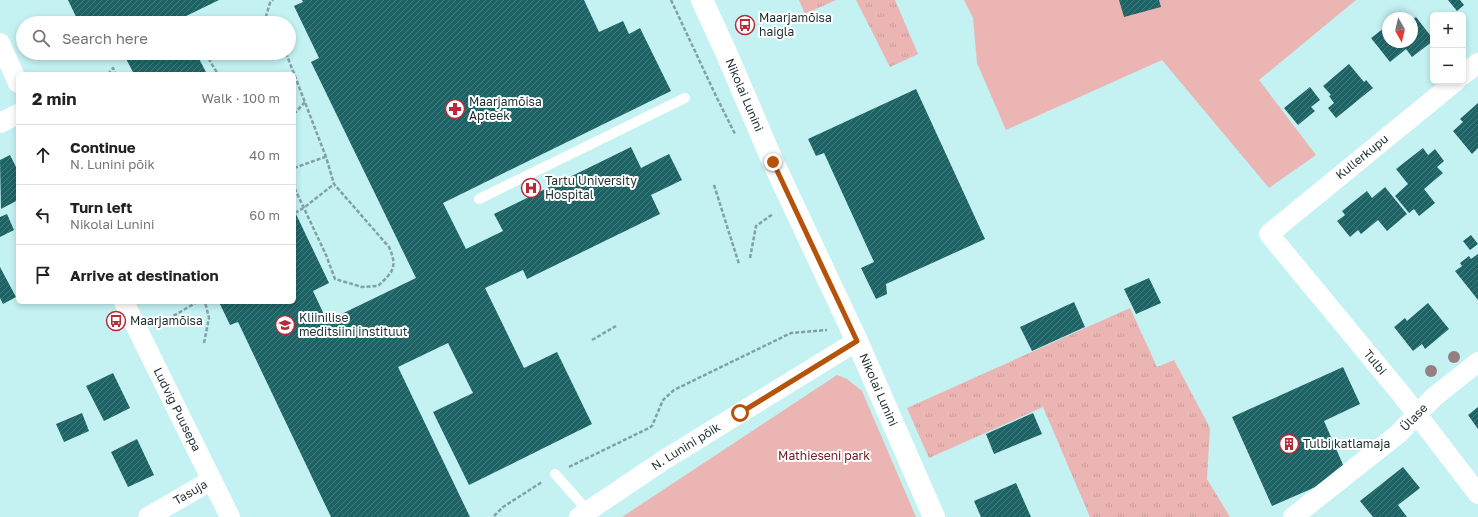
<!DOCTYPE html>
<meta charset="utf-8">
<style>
body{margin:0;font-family:"Golos Text",sans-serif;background:#f6f6f6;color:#222}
.controls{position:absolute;right:12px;top:12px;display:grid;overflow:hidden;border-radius:6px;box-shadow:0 2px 6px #0003}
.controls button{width:36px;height:36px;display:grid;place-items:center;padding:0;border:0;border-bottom:1px solid #e0e0e0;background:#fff;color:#222;font:20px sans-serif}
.compass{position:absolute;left:1382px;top:12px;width:36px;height:36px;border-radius:50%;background:#fff;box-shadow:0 2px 6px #0003;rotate:172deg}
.stop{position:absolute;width:12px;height:12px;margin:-9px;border:3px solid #b45309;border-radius:50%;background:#fff}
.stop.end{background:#b45309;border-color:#fff;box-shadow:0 1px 4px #0008}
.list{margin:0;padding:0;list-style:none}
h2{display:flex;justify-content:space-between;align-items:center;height:52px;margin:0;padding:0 16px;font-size:17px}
h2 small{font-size:13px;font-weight:400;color:#767676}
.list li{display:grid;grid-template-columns:26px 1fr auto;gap:12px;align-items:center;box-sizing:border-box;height:60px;padding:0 16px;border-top:1px solid #e0e0e0}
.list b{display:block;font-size:15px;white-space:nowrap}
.list p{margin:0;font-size:13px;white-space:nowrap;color:#767676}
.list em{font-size:13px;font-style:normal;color:#767676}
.icon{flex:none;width:22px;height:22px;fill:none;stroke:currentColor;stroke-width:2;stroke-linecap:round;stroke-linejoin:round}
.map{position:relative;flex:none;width:1478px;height:517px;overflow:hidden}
.search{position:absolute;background:#fff;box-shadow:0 2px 6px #0003;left:16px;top:16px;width:280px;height:44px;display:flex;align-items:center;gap:10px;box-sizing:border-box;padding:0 14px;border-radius:22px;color:#767676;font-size:15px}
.panel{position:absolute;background:#fff;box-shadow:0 2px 6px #0003;left:16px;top:72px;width:280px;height:232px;border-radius:6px}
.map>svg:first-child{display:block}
.grass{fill:url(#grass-tufts)}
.green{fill:#ebb5b3}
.building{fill:url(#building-hatch)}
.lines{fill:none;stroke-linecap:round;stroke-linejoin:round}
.path{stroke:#80a2a3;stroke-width:2.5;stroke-dasharray:4 2;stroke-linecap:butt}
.lane{stroke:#fff;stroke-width:10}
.street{stroke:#fff;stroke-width:20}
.secondary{stroke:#fff;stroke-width:22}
.tree{fill:#967e81}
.route{stroke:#b45309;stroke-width:5}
.labels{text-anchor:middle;stroke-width:4;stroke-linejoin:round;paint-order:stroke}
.poi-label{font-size:12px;fill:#1d2f2f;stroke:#fff;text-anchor:start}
.street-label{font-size:12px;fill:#1d2f2f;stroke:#fff}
.park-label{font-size:12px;fill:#712025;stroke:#fff}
</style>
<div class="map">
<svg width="1478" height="517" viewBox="0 0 1478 517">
<defs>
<pattern id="grass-tufts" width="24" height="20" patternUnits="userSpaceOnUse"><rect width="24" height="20" fill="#ebb5b3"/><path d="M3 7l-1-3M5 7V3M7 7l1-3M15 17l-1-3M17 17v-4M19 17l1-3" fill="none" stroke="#c99c9a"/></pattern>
<pattern id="building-hatch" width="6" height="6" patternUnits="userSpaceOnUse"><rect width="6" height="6" fill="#1e6365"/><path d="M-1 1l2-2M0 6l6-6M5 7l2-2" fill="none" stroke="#457a7c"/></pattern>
</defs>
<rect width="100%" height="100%" fill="#c4f1f2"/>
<path class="grass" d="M799,0h37l-31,14z
M856,0h39l23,54 -28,13z
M1130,308l27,59 17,-7 36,68 -3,51 23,38h-140l-47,-110 -114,51 -22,-50z"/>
<path class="green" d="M964,0h392l-97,80 57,75 -47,33 -107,-128 -156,70 -29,-67 -4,-45z
M837,375l10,4 15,12 54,126h-294z"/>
<path class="building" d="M68,0h151l-39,19 2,4h-103z
M302,0h282l15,32 24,-11 6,13 11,-6 31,63 -228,112 23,46 37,-18 -9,-17 137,-67 10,21 28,-14 13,26 -31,15 9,19 -133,65 -4,-9 -38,18 39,80 33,-16 35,72 -123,61 -36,-73 40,-19 -25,-50 -50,24 72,150h-139l-93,-195 -8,3 -11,-23h75v-92l35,73 -16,8 14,30 89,-43 -105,-216 8,-4 -25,-52 9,-4z
M1119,0h40l2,7 -37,10z
M1448,0h12l4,5 -7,6z
M1416,17l17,22v2l-21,16 -6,-8 -16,13 -19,-24 17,-13v17h24v-22z
M123,53h73l11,21h-73z
M1349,64l15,18 2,-2 7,8 -37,30 -8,-10 6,-5 -5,-7 2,-1 -8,-9z
M1310,87l10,13 -9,7 4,4 -17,14 -14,-17z
M916,89l69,150 -99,45 1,10 -11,5 -15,-31 13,-6 -50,-109 -8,3 -8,-17z
M1478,103v45l-6,6 -19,-23 10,-9 -3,-3z
M1423,148l5,7 7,-6 9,12 -7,6 6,6 -19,16 11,14 -16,13 -5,-7 -5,4 -14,-17 13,-12 -12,-15z
M10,155l8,16v29l-17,9 -1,-49z
M1385,187l22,27 -20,17 -9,-11 -17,14 -3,-4 -8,7 -13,-16 8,-6 -3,-4 25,-20 5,7z
M7,214l7,16 -14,7v-20z
M1471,235l7,9 -8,6 -7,-9z
M1478,254v46l-23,-29 7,-5 -2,-3 9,-7 2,3z
M0,267l16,30 -13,7 -3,-6z
M1149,278l12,25 -25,11 -12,-25z
M1074,302l11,25 -53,24 -12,-24z
M1428,303l21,26 -24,20 -3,-5 -9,7 -19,-24 11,-9 2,3z
M1343,367l17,37 -36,17 20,46 -17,15 -55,24 -40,-89z
M113,373l17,35 -26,13 -18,-35z
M1478,407v22l-10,-14z
M82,413l7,18 -25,11 -8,-18z
M1033,413l9,21 -48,20 -8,-20z
M137,439l17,36 -26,12 -17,-35z
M1403,467l17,21 -22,17 9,12h-34l-13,-16z
M1016,483l15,34h-50l-7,-16z"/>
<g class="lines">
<path class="path" d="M671,0l45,96 19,38
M231,23h33
M264,23l6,-20 3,-3
M206,53l5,10 7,11
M286,53l40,104 8,27 55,63c9,20 4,25 -11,39l-16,1 -27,-8 -9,-24 -32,-68
M108,74l5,-6 3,6
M294,114l11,-12
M294,168l31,-11
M714,185l25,79
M295,213l10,-6 29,-23
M750,258l6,-32 17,-12
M158,325l39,-23
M592,340l24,-14
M204,343l5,-25 -4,-16
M569,467l78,-38 5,-3 11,-26 11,-10 117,-57 36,-3
M494,516l9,-9 39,-25"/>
<path class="lane" d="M479,199l206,-101
M555,474l33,37"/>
<g class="street">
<path d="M0,43l18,40"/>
<path d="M1463,75l15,-12"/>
<path id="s1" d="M1456,81l-187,153 133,161 76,99"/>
<path d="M0,123l18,-9"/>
<path id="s2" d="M124,302l106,215"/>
<path id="s3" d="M148,517l64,-37"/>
<path id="s4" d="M579,517l85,-57 193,-119"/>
<path id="s5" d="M1293,517l105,-83 36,-37 44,-35"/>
</g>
<path class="secondary" id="s6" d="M702,0l23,50 48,112 84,179 77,176"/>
</g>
<g class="tree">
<circle cx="1454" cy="357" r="6"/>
<circle cx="1431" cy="371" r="6"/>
</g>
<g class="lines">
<path class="route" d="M740,413l117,-72 -84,-179"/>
</g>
<defs>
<g id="bus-ring" transform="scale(1)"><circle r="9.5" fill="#fff" stroke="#ba2938" stroke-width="1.5"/><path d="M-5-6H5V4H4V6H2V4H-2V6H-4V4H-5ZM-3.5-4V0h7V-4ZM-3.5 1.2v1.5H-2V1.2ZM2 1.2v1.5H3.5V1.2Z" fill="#ba2938"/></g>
<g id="pharmacy-ring" transform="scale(1)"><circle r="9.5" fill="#fff" stroke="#ba2938" stroke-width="1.5"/><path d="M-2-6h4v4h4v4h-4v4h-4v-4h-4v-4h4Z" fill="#ba2938"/></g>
<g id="hospital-ring" transform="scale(1)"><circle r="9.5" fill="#fff" stroke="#ba2938" stroke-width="1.5"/><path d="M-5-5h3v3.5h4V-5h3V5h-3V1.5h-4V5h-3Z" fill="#ba2938"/></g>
<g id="university-ring" transform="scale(1)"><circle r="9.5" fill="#fff" stroke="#ba2938" stroke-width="1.5"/><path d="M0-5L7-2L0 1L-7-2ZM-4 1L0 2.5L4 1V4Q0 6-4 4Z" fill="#ba2938"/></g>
<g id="building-ring" transform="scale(1)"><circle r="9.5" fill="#fff" stroke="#ba2938" stroke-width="1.5"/><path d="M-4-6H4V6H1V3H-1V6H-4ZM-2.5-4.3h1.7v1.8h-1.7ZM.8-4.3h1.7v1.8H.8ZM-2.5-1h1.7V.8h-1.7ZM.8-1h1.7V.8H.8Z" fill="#ba2938"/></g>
</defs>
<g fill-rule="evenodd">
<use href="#bus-ring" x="745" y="25"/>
<use href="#pharmacy-ring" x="455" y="109"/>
<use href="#hospital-ring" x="531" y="188"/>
<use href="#bus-ring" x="116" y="321"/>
<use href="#university-ring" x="285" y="325"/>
<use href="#building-ring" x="1289" y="444"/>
</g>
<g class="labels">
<g class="poi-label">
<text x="759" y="22">Maarjamõisa<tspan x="759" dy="14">haigla</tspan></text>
<text x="469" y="106">Maarjamõisa<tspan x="469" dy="14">Apteek</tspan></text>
<text x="545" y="185">Tartu University<tspan x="545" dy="14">Hospital</tspan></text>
<text x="299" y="322">Kliinilise<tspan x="299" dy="14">meditsiini instituut</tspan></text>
<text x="130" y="325">Maarjamõisa</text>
<text x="1303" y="448">Tulbi katlamaja</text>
</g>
<g class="street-label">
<text dy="4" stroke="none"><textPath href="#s6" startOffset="104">Nikolai Lunini</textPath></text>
<text transform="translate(1362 157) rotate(-39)" y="4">Kullerkupu</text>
<text dy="4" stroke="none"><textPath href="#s1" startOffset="408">Tulbi</textPath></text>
<text dy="4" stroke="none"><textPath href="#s6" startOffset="428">Nikolai Lunini</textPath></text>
<text dy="4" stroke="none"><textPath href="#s2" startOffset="120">Ludvig Puusepa</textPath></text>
<text dy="4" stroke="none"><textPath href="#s5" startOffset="157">Ülase</textPath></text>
<text dy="4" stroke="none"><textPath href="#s4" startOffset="128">N. Lunini põik</textPath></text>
<text dy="4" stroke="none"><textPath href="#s3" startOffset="49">Tasuja</textPath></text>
</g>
<g class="park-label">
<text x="824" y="460">Mathieseni park</text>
</g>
</g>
</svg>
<div class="controls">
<button>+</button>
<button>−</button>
</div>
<svg class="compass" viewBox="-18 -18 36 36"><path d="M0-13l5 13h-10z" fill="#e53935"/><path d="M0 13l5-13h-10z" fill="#767676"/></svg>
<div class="stop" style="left:740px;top:413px"></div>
<div class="stop end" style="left:773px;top:162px"></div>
<div class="search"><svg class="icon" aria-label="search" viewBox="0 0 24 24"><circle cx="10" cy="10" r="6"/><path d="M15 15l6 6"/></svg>Search here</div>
<section class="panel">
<h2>2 min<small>Walk · 100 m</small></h2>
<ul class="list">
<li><svg class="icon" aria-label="ahead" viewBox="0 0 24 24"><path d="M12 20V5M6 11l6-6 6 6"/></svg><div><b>Continue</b><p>N. Lunini põik</p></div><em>40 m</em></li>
<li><svg class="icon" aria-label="left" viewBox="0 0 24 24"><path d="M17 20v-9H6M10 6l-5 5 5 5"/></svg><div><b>Turn left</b><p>Nikolai Lunini</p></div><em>60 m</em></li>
<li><svg class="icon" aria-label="arrive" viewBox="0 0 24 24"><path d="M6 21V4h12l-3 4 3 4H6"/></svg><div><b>Arrive at destination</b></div></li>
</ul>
</section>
</div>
